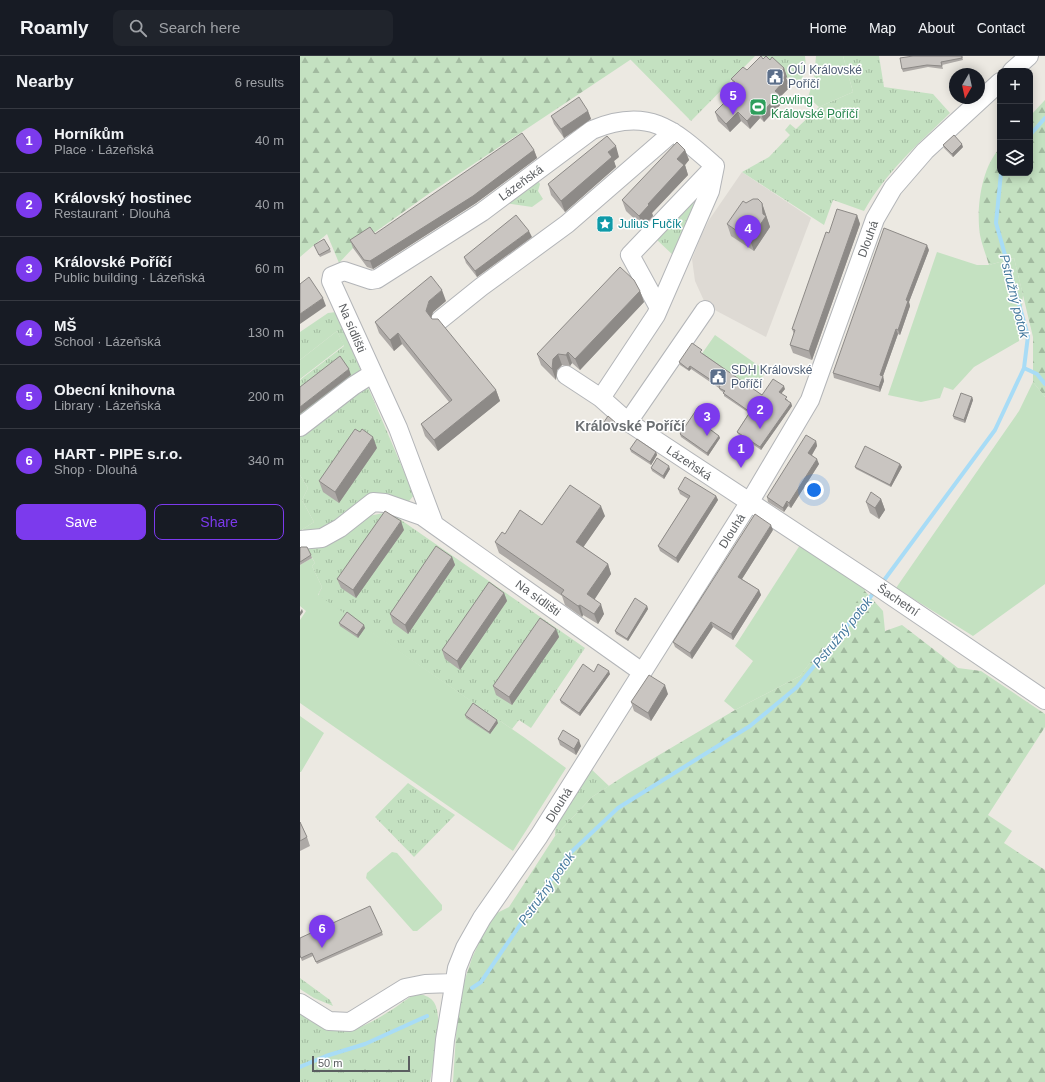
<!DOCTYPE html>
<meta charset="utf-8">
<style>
body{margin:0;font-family:Arial,sans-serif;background:#20242c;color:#f1f3f6}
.controls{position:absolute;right:12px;top:12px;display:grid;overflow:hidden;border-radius:8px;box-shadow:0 2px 10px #0003}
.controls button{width:36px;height:36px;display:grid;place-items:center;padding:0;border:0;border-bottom:1px solid #363941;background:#171b24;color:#f1f3f6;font:20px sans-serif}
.compass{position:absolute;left:649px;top:12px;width:36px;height:36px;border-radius:50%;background:#171b24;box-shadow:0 2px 10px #0003;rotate:189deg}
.scale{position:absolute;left:12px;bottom:10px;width:98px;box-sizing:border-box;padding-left:4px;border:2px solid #5b5e61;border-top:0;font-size:11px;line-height:14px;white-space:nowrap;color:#5b5e61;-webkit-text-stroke:3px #fff;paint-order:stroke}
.you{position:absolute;left:514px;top:434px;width:14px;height:14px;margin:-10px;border:3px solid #fff;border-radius:50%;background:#1a73e8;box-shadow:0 0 0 6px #1a73e833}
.badge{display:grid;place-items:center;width:26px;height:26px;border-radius:50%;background:#7c3aed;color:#fff;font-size:13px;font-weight:700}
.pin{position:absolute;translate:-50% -33px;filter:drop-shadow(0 1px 2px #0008)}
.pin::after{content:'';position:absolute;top:21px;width:14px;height:12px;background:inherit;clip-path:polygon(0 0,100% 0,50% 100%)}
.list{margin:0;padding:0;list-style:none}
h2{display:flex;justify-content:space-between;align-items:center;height:52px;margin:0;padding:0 16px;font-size:17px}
h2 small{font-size:13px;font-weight:400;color:#9ea1a6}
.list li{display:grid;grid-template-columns:26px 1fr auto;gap:12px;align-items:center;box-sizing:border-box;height:64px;padding:0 16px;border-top:1px solid #363941}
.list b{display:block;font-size:15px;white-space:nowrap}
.list p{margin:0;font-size:13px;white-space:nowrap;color:#9ea1a6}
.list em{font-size:13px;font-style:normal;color:#9ea1a6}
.actions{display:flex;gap:8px;padding:12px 16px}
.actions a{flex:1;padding:9px 0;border:1px solid #7c3aed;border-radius:8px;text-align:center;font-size:14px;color:#7c3aed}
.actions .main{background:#7c3aed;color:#fff}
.icon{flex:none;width:22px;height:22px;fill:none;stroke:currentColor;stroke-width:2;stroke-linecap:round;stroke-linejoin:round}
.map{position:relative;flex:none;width:745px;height:1026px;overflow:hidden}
header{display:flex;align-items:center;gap:24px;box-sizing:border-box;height:56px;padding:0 20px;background:#171b24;border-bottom:1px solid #363941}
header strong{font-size:19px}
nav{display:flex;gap:22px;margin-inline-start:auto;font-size:14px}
.search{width:280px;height:36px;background:#20242c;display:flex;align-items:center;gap:10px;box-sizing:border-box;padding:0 14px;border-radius:8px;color:#9ea1a6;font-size:15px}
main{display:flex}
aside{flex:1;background:#171b24}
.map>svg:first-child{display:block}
.education{fill:#dedad4}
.grass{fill:url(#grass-tufts)}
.forest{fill:url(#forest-firs)}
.garden{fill:#c4e1c1}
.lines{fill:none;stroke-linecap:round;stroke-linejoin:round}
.stream{stroke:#a8dcf6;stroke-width:4}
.minor-casing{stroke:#b3b5b8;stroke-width:20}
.minor{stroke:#fff;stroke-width:18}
.wall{fill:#ada9a6}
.shaded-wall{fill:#8d8a87}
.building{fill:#c9c5c1;stroke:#8d8a87}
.labels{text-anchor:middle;stroke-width:3;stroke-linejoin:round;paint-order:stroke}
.service-label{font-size:12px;fill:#4e5e75;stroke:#fff;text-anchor:start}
.leisure-label{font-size:12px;fill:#27864d;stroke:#fff;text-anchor:start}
.street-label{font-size:12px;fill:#5b5e61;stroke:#fff}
.culture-label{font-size:12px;fill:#0d838f;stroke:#fff;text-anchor:start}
.water-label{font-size:13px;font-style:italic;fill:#45799d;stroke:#fff}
.quarter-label{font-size:14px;font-weight:bold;fill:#6c7073;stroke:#fff}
</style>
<header>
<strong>Roamly</strong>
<div class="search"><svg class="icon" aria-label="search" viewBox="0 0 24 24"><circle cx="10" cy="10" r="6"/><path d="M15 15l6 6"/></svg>Search here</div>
<nav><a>Home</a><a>Map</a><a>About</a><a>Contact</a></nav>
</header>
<main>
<aside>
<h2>Nearby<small>6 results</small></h2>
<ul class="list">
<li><span class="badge">1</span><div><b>Horníkům</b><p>Place · Lázeňská</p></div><em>40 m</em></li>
<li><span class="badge">2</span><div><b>Královský hostinec</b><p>Restaurant · Dlouhá</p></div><em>40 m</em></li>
<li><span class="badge">3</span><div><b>Královské Poříčí</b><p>Public building · Lázeňská</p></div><em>60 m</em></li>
<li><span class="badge">4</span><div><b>MŠ</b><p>School · Lázeňská</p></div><em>130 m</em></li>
<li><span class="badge">5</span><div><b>Obecní knihovna</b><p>Library · Lázeňská</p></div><em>200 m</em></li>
<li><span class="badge">6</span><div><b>HART - PIPE s.r.o.</b><p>Shop · Dlouhá</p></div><em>340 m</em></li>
</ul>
<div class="actions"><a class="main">Save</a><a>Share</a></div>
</aside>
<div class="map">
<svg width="745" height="1026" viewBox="0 0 745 1026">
<defs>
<pattern id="grass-tufts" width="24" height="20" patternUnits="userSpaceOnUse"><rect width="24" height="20" fill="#c4e1c1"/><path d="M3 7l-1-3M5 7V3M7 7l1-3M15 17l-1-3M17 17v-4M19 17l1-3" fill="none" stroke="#a2baa0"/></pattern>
<pattern id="forest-firs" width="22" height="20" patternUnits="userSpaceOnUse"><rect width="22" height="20" fill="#c4e1c1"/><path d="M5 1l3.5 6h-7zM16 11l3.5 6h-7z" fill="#a2baa0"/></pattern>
</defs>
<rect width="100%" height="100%" fill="#ece9e2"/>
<path class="education" d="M442,116l69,46 -45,119 -55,-29 -6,-5 -10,-22 -3,-22 9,-23 8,-16z"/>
<path class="grass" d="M327,0h128l-64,65z
M461,0h44l1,12 -8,21 -29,-30z
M543,0h36l5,31 49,7 17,19c-31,30 -65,60 -86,98l-31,-11 -9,25 -82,-53 27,-15 21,-22 -5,-5 5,-6 6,5 23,-22 34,-15z
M236,121l4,7 -2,7 5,8 -11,8 -34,-5z
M392,144l2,4 -20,52 -18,-17z
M36,256l78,183 -9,11 -20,-8 -48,25 -31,12 -3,-6 11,-7 -12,-22 6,-12 -8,-13v-95l44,-34 -7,-15 -37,29v-28l28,-19z
M84,457h7l194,135 -54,80 -12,-8 -7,9 -194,-133 4,-9 -10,-21 3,-3 -8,-15 56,-31z
M289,711l20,19 -17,11 -37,39 1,-20z
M108,727l47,32 -41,42 -39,-40z
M0,922l30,22 3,6 -19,-8 -14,-9z
M117,937c6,2 12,3 16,8 12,14 0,64 -3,81h-130v-69c38,31 60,17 96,-6 7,-5 13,-10 21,-14z"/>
<path class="forest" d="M0,0h336l-209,139 -74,53 -14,15 -12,-29 -27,23z
M745,44v297l-12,-15v-45l-19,-79 -25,7c-3,-10 -7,-20 -9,-30 -4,-26 1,-67 20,-87v25h30v-57z
M564,534l19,21 2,20 17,-6 56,43 23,3 64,43v13l-57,88 24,16 -8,12 41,27v212h-592l4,-62 6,-35 9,-27 19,-42 18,-9 46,-71 37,-39 35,-23 108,-64 65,-34z"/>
<path class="garden" d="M516,0h27l10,36 -34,15 -11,-10 6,-18z
M637,196l40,13h12l25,-7 9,37 -4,46 -45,26 -21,23 -9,-3 -4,11 -19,4 -33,-7z
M37,275l7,14 -44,34v-19z
M415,279l51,36 -13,20 -52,-36z
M733,326l12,15v187l-72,52 -77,-48 123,-177z
M0,419l8,13 -6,12 12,22 -14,9z
M500,489l67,43 -67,88 -65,34 -11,-9 29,-40 -18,-15z
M12,502l3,5 -3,3 10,21 -4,8 207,143 41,30 -53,83 -213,-148v-83l6,-9 -6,-5v-41z
M0,660l24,17 -23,39h-1z
M92,796l5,1 45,52v5l-25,21h-4l-47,-53 1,-5z"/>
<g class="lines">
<path class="stream" d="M730,79l15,-17
M724,312l13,6 8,10
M582,527l113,-153 29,-62 4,-32 -32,-113 5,-50
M172,932l9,-6 86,-126 51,-48 132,-82 47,-39 79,-97
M0,1011l26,-11 39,-12 62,-28"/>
<g class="minor-casing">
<path id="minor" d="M712,15l17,-15
M359,252l-29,-53 85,-89
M140,264l41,-33 86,-63 106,-92
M266,319l35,23 27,24 243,160 174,118
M301,342l55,-83 54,-124 5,-25
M328,366l77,-112
M0,371l53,-41 19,-12
M134,468l-36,-96 -67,-147 1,-5 12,-5 27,9 6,-1 105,-67 110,-82c57,-24 82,0 123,36
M0,484l22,-2 18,-10 33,-26 12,1 37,13 220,156
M0,947l29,18 21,1 55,-34 20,-4 29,-1
M141,1026l4,-42 12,-72 8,-20 17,-30 57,-82 210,-333 61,-103 65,-181 18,-31 32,-37 75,-69"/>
</g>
<use href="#minor" class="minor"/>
</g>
<path class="wall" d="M613,0h49l1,4 -21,5 1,4 -15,-2 -25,5 -1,-3z
M463,3l7,1 14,8 3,9 -1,1 3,5 -2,2 2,3 -9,9 2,6 -18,19 -4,-4 -10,11 -9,-8 -11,11 -12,-11 -3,-9 9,-9 -2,-7 12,-12 -3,-5 16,-9z
M288,55l3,8 -27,19 -10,-14 -3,-8z
M643,89l20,2 -10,10 -9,-9z
M234,94l3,8 -61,45 -103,66 -6,-2 -14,-19 -3,-8 25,-6z
M385,94l4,10 -4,5 3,10 -36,38 1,3 -10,11 -17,-16 -4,-11z
M319,101l-5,4 2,6 -51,45 -14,-17 -3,-11z
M446,147h16l8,24 -16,24 -23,-15 -4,-12z
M557,159l3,9 -48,136 -19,-7 -3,-8 4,-11 -2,-5 37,-96z
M232,181l-55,40 -11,-14 -2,-6z
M14,189l16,4 1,3 -11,5z
M629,194l-20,52 1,4 -10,29 -2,-1 -15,42 1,5 -4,11 -46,-14 -1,-5z
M340,235l4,11 -64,68 -8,-7 -2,3 -8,-1 -5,5 -1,10 -15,-15 -4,-11z
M146,245l-13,11 -2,6 65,72 4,11 -62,50 -13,-15 -4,-12 28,-22 -47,-58 -8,7 -15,-18 -4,-11z
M402,297l60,42 23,-6 -4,5 7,6 -1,1 4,2 1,3 -31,44 -23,-16 -1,-2 12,-19 -25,-17v-3l-4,-3 -1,-2 -28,-19 -2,2 -9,-6 -1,-3 24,-9z
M672,341l1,3 -8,23 -11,-4 -1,-3z
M410,358l1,3 -6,9 14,10 1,2 -12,18 -27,-19 -1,-3z
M304,366l13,4 -4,5 -8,-6z
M516,385l1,5 -5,9 7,9 -28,44 -3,-2 -4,6 -16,-10 -1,-5z
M77,392l-38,55 -16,-11 -4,-11z
M330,393l26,3 1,3 -6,10 -20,-13z
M600,408l2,3 -11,20 -35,-18 -1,-2z
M351,412l19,1 -6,10 -12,-8z
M378,433l38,7 2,4 -40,63 -18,-12 -2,-5 30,-47 -8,-5z
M581,443l4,11 -6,9 -9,-6 -4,-11z
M305,460l-22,31 25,17 3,10 -17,25 10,15 -6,10 -15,-9 -1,2 -17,-12 -3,-9 -63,-43 -4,-11 10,-8 37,-9z
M104,474l-48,68 -15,-10 -4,-9z
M473,474l-31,49 17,11 2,5 -28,45 -20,-13 -21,32 -17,-12 -2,-5z
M0,492l11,7 1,3 -12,7z
M152,501l3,8 -47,69 -15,-11 -3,-9z
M204,537l3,8 -47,69 -15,-11 -3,-9z
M347,550l1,3 -20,32 -12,-7 -1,-3z
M39,567l26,5 -7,10 -18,-12z
M256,573l3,8 -47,68 -16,-10 -3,-9z
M294,616l16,2 -30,42 -19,-13 -1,-3z
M368,638l-17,27 -17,-10 -3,-9z
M165,659l33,8 -8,11 -24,-16z
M258,683l23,7 -5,9 -16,-10z
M0,766l7,15 3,9 -10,5z
M82,876l1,3 -66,29 -4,-8 -11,5 -2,-5z"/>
<path class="shaded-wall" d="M484,12l3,9 -1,1 3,5 -2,2 2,3 -9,9 2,6 -18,19 -3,-8 14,-23 7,-20z
M457,54l3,8 -10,11 -3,-8z
M288,55l3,8 -27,19 -3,-9z
M438,56l3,9 -11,11 -4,-8z
M662,88l1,3 -10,10 -1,-3z
M316,90l3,11 -5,4 2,6 -51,45 -4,-11 47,-49z
M234,94l3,8 -61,45 -103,66 -3,-8z
M385,94l4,10 -4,5 3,10 -36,38 1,3 -10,11 -4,-11 38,-57z
M462,147l8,24 -16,24 -4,-11 13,-26z
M557,159l3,9 -48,136 -3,-9z
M229,175l3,6 -55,40 -2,-6z
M627,189l2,5 -20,52 1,4 -10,29 -2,-5 8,-30z
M142,234l4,11 -13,11 -3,10 -4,-11 3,-10z
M340,235l4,11 -64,68 -5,-11z
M23,242l3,8 -26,18v-10z
M596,273l2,5 -15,42 1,5 -4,11 -1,-5 1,-12z
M98,277l4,11 -8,7 -4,-11z
M268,296l4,11 -2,3 -4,-11z
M258,298l4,11 -5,5 -1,10 -4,-11 1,-10z
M390,310l1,3 -2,2 -1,-2z
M49,313l2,6 -51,39v-7z
M484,330l1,3 -5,6 -1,-3z
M196,334l4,11 -62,50 -4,-11z
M672,341l1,3 -8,23 -1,-3z
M491,347l1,3 -31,44 -1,-3z
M410,358l1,3 -7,10 -1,-3z
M316,367l1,3 -4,5 -1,-3z
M419,380l1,2 -12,18 -1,-3z
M73,381l4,11 -38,55 -4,-11z
M516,385l1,5 -7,12 -2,-5z
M356,396l1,3 -6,10 -1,-3z
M517,403l2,5 -28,44 -2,-5z
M600,408l2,3 -11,20 -1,-2z
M369,410l1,3 -6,10 -1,-3z
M416,440l2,4 -40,63 -2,-5z
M581,443l4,11 -6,9 -4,-11z
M487,445l1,5 -4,6 -1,-4z
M301,450l4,10 -25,36 -4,-10z
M101,465l3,9 -48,68 -3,-8z
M471,469l2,5 -33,52 -2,-5z
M152,501l3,8 -47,69 -3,-9z
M308,508l3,10 -20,31 -4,-11z
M459,534l2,5 -28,45 -2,-6z
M204,537l3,8 -47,69 -3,-9z
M301,548l3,10 -6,10 -4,-10z
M280,549l3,10 -1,2 -4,-11z
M347,550l1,3 -20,32 -1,-2z
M2,553l1,3 -3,4v-4z
M411,566l2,5 -21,32 -2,-6z
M64,569l1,3 -7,10 -1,-3z
M256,573l3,8 -47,68 -3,-8z
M309,615l1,3 -30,42 -1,-3z
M365,629l3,9 -17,27 -3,-8z
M197,664l1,3 -8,11 -1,-2z
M279,684l2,6 -5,9 -2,-6z"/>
<path class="building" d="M461,0l2,3 3,-3 4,4 2,-3 12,11 -2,3 3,4 -2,3 2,2 -10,11 4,3 -18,20 -4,-4 -10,11 -9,-9 -12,12 -11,-12 11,-11 -4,-5 13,-14 -4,-3 12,-12 4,3z
M613,0h49v2l-21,4 1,4 -15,-1 -25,4 -2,-11z
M279,41l9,14 -27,18 -10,-13z
M222,77l12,17 -61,46 -103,65 -6,-1 -14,-20 20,-13 5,7z
M654,79l8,9 -10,10 -9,-9z
M307,80l9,10 -8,6 4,5 -51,44 -13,-17z
M377,86l8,8 -8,9 7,6 -36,39 1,1 -10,11 -17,-16z
M453,143h5l4,4 1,11 3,2 -16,24 -23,-16 16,-23 3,2z
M537,153l20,6 -48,136 -19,-6 5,-15 -3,-1 34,-97 3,1z
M216,159l13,16 -54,40 -11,-14z
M584,172l43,17 -21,55 2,1 -10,29 -2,-1 -16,46 3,1 -4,11 -46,-14z
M24,183l6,10 -11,6 -5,-10z
M320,211l14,13 6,11 -65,68 -7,-7 -2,3 -8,-1 -5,5 -1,10 -15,-15z
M131,220l11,14 -13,11 -3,10 6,8h6l58,71 -62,50 -13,-16 31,-24 -54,-67 -8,7 -15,-18z
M9,221l14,21 -23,16v-30z
M392,287l10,7 -2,2 62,43 11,-16 11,7 -5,6 8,5 -2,2 6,4 -31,44 -23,-15 13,-20 -27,-19 2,-2 -6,-3 1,-2 -30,-20 -2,3 -9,-7z
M40,300l9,13 -49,38v-20z
M661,337l11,4 -8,23 -11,-4z
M399,350l11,8 -7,10 16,12 -12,17 -27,-19z
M308,360l8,7 -4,5 -8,-6z
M55,373l5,3 2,-3 11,8 -38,55 -16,-11z
M506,379l10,6 -8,12 9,6 -28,44 -2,-2 -4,7 -16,-11z
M337,383l19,13 -6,10 -20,-13z
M565,390l35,18 -10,21 -35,-18z
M357,402l12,8 -6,10 -12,-8z
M385,421l31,19 -40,62 -18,-12 32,-50 -12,-7z
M270,429l31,21 -25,36 32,22 -21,30 14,10 -7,10 -14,-9 -2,1 -17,-12 3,-4 -69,-48 7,-10 3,2 15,-24 22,15z
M571,436l10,7 -6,9 -9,-6z
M85,455l16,10 -48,69 -16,-11z
M455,458l16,11 -33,52 21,13 -28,44 -20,-12 -21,31 -17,-11z
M136,490l16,11 -47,68 -15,-11z
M1,491h6l4,8 -11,7v-14z
M189,526l15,11 -47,68 -15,-11z
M335,542l12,8 -20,33 -12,-8z
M47,556l17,13 -7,10 -18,-12z
M240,562l16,11 -47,68 -16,-11z
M283,608l11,8 4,-8 11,7 -30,42 -19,-13z
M349,619l16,10 -17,28 -17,-11z
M173,647l24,17 -8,12 -24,-17z
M263,674l16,10 -5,9 -16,-10z
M0,766l7,15 -7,4z
M70,850l12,26 -66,30 -4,-9 -11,5 -1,-3v-17z"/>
<defs>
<g id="civic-square" transform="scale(0.9)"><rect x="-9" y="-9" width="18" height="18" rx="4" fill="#5c6f8a" stroke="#fff"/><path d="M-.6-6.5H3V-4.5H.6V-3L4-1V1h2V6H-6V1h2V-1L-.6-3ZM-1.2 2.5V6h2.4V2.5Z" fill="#fff"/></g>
<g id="stadium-square" transform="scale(0.9)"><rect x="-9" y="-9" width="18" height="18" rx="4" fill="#2e9e5b" stroke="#fff"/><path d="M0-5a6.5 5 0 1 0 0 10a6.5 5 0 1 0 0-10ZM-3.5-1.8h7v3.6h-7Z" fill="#fff"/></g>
<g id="sight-square" transform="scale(0.9)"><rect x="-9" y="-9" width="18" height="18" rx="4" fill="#0f9aa8" stroke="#fff"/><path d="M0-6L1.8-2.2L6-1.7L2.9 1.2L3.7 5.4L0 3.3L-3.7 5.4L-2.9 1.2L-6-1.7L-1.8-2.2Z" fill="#fff"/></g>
</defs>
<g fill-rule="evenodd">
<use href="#civic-square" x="475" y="21"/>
<use href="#stadium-square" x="458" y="51"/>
<use href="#sight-square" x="305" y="168"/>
<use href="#civic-square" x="418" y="321"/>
</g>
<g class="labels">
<g class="service-label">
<text x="488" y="18">OÚ Královské<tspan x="488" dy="14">Poříčí</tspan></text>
<text x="431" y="318">SDH Královské<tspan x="431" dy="14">Poříčí</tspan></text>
</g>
<g class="leisure-label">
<text x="471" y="48">Bowling<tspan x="471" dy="14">Královské Poříčí</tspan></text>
</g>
<g class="street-label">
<text transform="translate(221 127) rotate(-36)" y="4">Lázeňská</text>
<text transform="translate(568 183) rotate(-70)" y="4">Dlouhá</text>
<text transform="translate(52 272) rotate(67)" y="4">Na sídlišti</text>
<text transform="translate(389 407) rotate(34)" y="4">Lázeňská</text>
<text transform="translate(432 475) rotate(-58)" y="4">Dlouhá</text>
<text transform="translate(238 542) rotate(36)" y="4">Na sídlišti</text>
<text transform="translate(598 544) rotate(34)" y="4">Šachetní</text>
<text transform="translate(259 749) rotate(-58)" y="4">Dlouhá</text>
</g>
<g class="culture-label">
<text x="318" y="172">Julius Fučík</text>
</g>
<g class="water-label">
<text transform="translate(715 240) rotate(76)" y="5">Pstružný potok</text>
<text transform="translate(542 576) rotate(-51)" y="5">Pstružný potok</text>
<text transform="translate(246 832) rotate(-54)" y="5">Pstružný potok</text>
</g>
<g class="quarter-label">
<text x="330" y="375">Královské Poříčí</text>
</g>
</g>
</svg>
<div class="controls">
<button>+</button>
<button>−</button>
<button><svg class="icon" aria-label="layers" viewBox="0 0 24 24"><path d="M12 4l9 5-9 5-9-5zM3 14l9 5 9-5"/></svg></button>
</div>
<svg class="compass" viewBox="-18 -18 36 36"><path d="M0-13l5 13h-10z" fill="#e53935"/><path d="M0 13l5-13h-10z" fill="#9ea1a6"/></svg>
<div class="scale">50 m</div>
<div class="you"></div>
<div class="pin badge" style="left:441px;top:412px">1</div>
<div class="pin badge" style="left:460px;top:373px">2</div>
<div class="pin badge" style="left:407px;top:380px">3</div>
<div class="pin badge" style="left:448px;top:192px">4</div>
<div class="pin badge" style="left:433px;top:59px">5</div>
<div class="pin badge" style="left:22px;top:892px">6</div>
</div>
</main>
